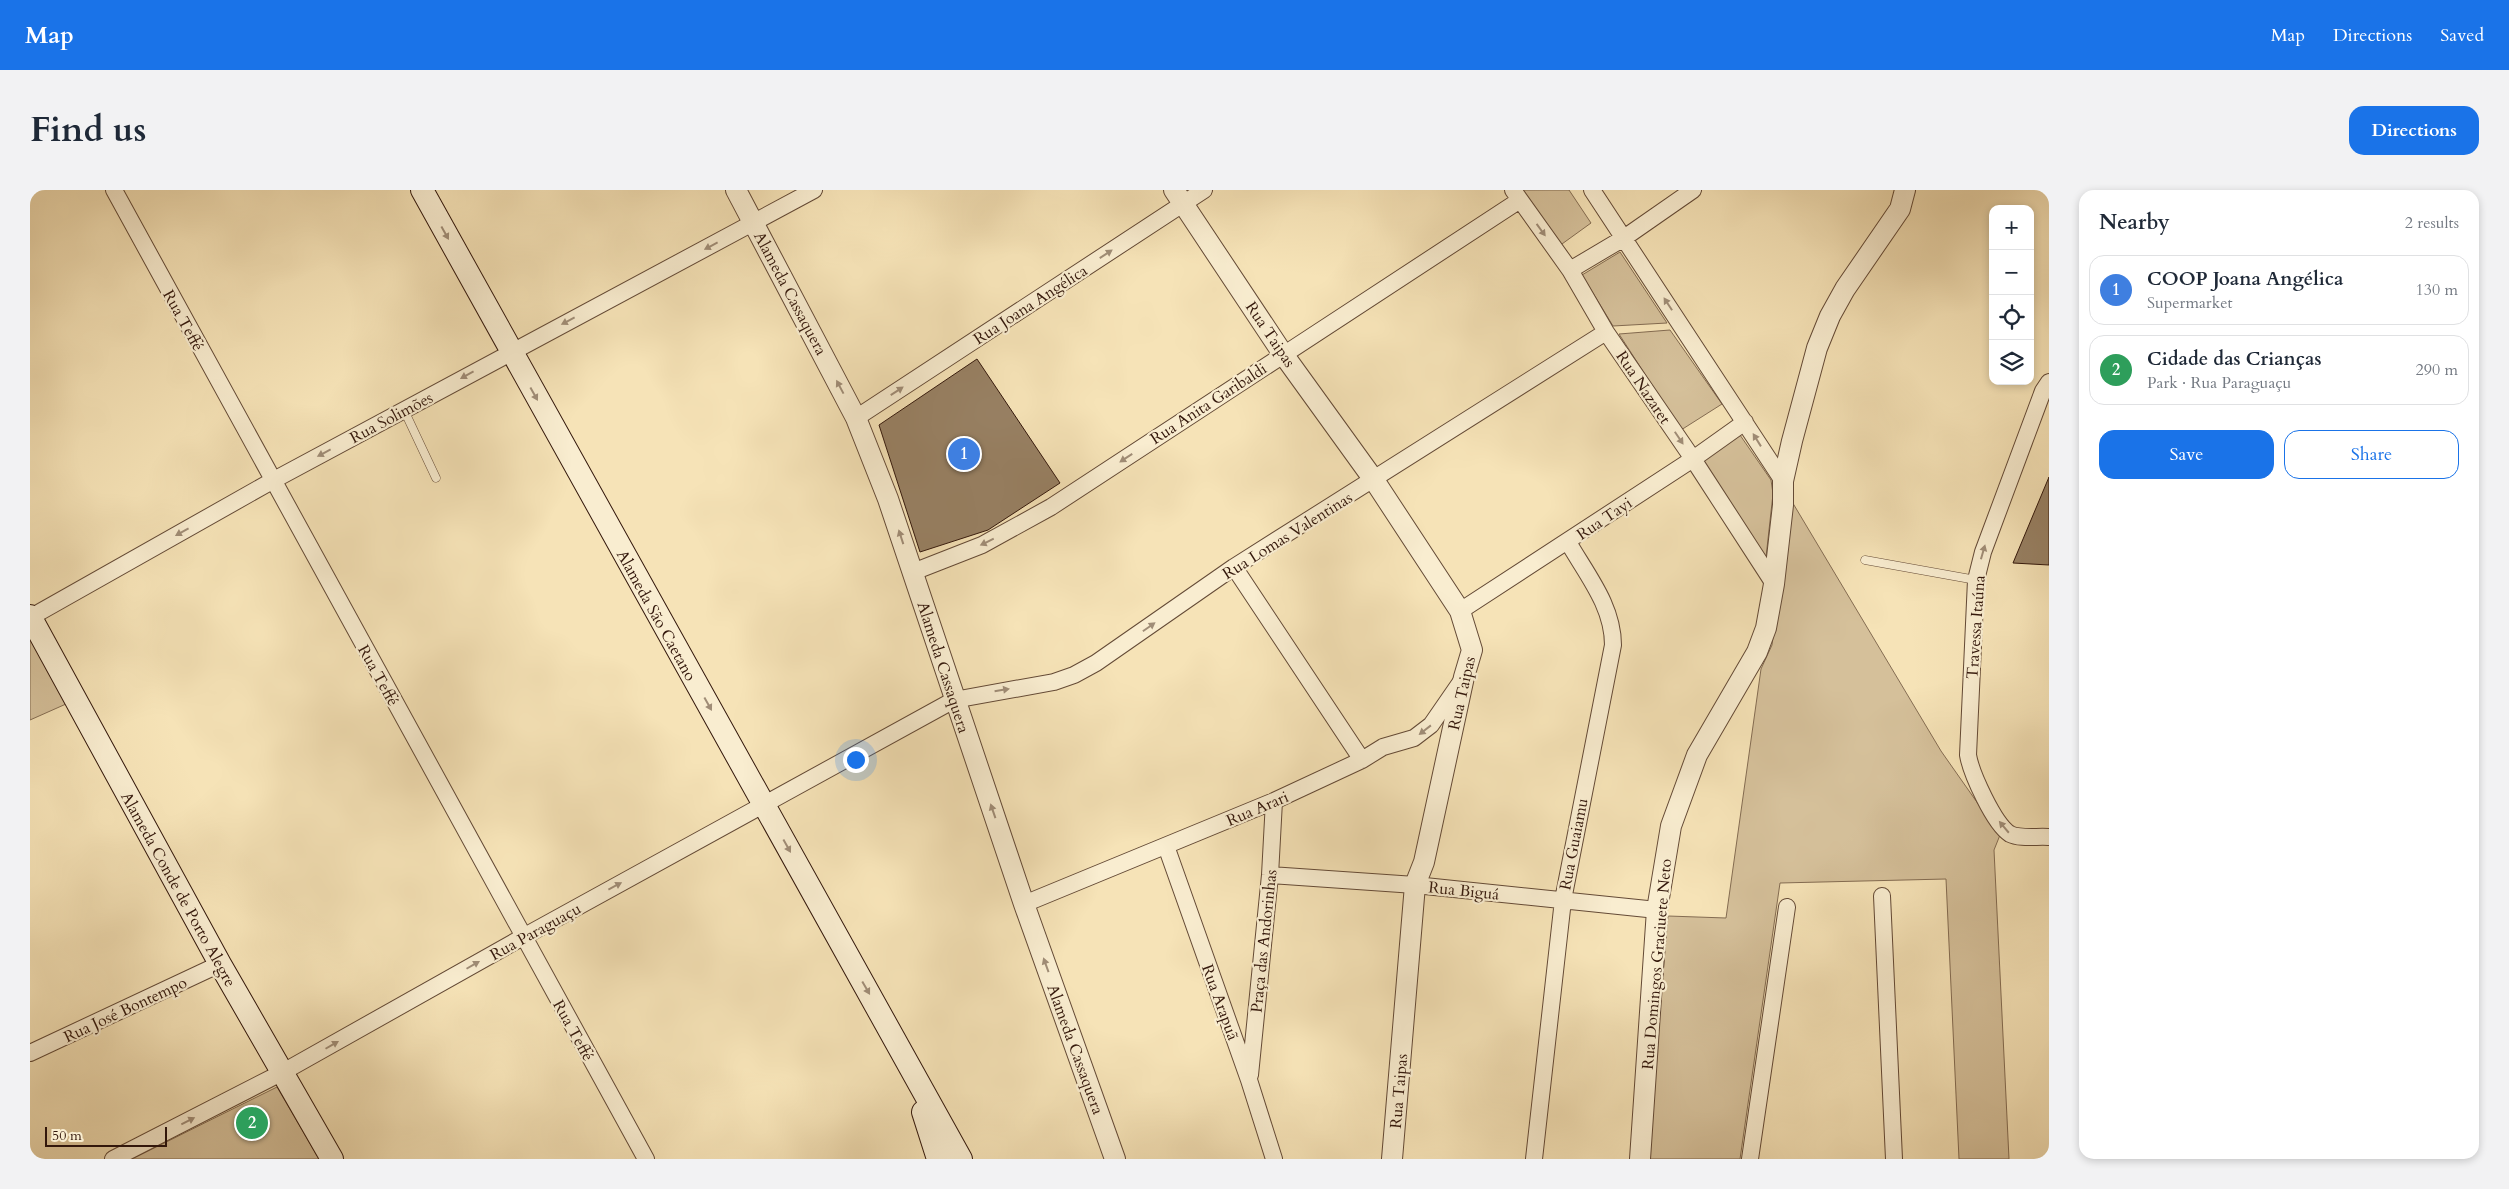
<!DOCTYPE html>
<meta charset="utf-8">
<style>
body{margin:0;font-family:Cardo,serif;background:#f2f2f3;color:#1f2937}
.controls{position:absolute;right:15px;top:15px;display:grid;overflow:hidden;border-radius:10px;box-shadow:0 2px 8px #0003}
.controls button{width:45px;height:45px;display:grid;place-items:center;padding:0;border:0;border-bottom:1px solid #e0e1e3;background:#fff;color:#1f2937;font:25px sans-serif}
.scale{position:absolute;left:15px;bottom:12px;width:122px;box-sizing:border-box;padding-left:5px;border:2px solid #33170b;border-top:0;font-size:14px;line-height:18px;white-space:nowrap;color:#33170b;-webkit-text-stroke:4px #f9edd0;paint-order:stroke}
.you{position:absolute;left:825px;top:569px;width:18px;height:18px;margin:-12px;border:4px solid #fff;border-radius:50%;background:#1a73e8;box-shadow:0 0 0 8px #1a73e833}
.badge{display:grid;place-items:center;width:32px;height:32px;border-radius:50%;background:#1a73e8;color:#fff;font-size:16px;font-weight:700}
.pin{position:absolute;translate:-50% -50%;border:2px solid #fff;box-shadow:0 1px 5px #0006}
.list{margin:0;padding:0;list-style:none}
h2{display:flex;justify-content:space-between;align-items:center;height:65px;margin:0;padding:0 20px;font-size:21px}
h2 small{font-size:16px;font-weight:400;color:#747a83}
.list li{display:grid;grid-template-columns:32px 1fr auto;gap:15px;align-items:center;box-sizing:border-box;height:70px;margin:0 10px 10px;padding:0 10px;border:1px solid #e0e1e3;border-radius:15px}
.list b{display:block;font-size:19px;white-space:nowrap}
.list p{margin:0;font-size:16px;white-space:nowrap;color:#747a83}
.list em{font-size:16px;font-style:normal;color:#747a83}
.actions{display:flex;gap:10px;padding:15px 20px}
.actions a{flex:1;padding:11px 0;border:1px solid #1a73e8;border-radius:15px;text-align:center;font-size:18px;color:#1a73e8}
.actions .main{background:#1a73e8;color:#fff}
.icon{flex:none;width:28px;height:28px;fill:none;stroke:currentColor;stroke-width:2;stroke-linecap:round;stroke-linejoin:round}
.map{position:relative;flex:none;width:2019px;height:969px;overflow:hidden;border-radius:15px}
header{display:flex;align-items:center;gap:30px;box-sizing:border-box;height:70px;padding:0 25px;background:#1a73e8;color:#fff}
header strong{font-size:24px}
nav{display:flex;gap:28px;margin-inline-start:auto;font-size:18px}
.intro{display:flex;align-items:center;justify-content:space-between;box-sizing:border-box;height:120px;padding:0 30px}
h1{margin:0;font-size:35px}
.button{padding:12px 22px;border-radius:15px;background:#1a73e8;color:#fff;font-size:18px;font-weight:700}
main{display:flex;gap:30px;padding:0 30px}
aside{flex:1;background:#fff;border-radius:15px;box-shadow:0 2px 8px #0003}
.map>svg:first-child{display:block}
.green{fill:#d5c09a;stroke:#846c52}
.building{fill:#988164;stroke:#33170b}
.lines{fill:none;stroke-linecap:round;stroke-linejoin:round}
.service-casing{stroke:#644a36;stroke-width:9}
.minor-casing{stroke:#644a36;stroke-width:18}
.tertiary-casing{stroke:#644a36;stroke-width:22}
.secondary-casing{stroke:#33170b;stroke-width:24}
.service{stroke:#f9edd0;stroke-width:8}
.minor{stroke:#f9edd0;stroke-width:16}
.tertiary{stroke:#f9edd0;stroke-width:20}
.secondary{stroke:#f9edd0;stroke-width:22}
.oneway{fill:#a08d77}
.labels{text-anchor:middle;stroke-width:4.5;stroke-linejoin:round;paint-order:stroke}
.street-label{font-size:16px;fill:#33170b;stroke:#f9edd0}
</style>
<header>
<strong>Map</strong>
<nav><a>Map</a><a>Directions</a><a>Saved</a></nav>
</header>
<div class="intro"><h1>Find us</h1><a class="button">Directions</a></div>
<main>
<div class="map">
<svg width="2019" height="969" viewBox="0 0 2019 969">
<rect width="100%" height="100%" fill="#f6e3b7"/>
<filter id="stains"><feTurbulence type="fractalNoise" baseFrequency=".004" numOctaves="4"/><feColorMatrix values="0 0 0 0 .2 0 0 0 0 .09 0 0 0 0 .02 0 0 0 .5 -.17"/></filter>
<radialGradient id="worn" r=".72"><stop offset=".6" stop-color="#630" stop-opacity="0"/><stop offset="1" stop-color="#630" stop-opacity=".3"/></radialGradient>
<path class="green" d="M1486,0h53l22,33 -36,26z
M1590,62l47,71 -54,3 -31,-51z
M1640,140l52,74 -41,26 -62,-96z
M1710,245l31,45 2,14 -7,63 -63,-97z
M1761,310l150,251 59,84 -6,15 15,309h-50l-13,-280 -166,4 -40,276h-93l21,-243 58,2 35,-249 11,-24z
M0,428l45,82 -45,20z
M247,897l42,72h-187z"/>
<path class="building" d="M947,169l83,124 -72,47 -68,22 -41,-127z
M2019,287v88l-36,-2z"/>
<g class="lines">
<g class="service-casing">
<path id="service" d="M374,220l32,68
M1835,370l111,20"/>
</g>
<g class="minor-casing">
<path id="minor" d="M84,0l532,969
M1483,0l57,80 36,62 87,127 81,125
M1562,0l191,291
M1540,80l54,-32 69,-48
M2019,192l-6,9 -60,161 -7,28 -8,175c3,18 26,69 42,79 10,5 28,2 39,3
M826,228l348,-228
M1204,377l128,193
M883,382l69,-27 69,-38 469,-307
M1430,421l233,-152 52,-37
M1,427l241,-136 542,-291
M1136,656l83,234 25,79
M1240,685l145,10 242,25
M1852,706l12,263
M994,714l250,-103 88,-41 21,-13 31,-9 17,-13 29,-42
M0,863l190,-89
M1220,885l20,-200 4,-74
M83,969l170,-87 240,-135 431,-237 100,-18 20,-7 22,-12 138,-96 372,-235
M1504,969l29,-259 50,-255c0,-39 -26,-70 -45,-103
M1720,969l37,-252"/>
</g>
<g class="tertiary-casing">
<path id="tertiary" d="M706,0l120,228 32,81 136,405 91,255
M1144,0l109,164 91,126 86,131 12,39 -8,27 -40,185 -9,23 -23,274
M1610,969l17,-249 14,-84 26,-71 60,-103 9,-24 8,-44 9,-79v-24l9,-40 25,-93 13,-32 15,-27 55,-80 5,-19"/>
</g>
<g class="secondary-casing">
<path id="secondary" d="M392,0l539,969
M0,426l190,348 112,195
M893,922l15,47"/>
</g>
<use href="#service" class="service"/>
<use href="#minor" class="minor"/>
<use href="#tertiary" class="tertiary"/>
<use href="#secondary" class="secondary"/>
</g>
<defs><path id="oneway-solid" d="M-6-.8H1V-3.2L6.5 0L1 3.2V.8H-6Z" transform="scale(1.25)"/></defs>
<g class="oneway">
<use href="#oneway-solid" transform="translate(1511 40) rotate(54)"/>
<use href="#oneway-solid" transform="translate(415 43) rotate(61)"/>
<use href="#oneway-solid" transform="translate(681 56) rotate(152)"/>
<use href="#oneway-solid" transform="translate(1076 64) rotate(-33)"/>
<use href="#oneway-solid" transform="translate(1638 114) rotate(-123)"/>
<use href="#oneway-solid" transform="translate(538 131) rotate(152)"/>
<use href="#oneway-solid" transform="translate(437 185) rotate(151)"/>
<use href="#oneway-solid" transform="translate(810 197) rotate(-118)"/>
<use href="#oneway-solid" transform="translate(867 201) rotate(-33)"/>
<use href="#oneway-solid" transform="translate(504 204) rotate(61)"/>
<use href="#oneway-solid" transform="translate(1649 248) rotate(56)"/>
<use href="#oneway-solid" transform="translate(1727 250) rotate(-122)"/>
<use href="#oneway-solid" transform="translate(294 263) rotate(152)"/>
<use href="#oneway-solid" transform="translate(1096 268) rotate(147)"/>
<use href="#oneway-solid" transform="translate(152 342) rotate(151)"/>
<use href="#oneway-solid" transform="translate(871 347) rotate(-108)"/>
<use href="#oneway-solid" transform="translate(957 352) rotate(154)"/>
<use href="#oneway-solid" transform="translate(1953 362) rotate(-74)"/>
<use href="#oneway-solid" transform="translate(1119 437) rotate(-35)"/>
<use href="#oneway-solid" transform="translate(972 500) rotate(-9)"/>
<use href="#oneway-solid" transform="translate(678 514) rotate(61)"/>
<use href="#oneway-solid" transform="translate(1395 540) rotate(142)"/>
<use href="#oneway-solid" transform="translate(963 621) rotate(-109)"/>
<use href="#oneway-solid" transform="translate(1974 637) rotate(-130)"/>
<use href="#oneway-solid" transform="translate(757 656) rotate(61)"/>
<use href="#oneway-solid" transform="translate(585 696) rotate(-28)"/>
<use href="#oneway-solid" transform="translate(443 775) rotate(-30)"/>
<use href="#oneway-solid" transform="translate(1016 775) rotate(-110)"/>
<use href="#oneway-solid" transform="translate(836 798) rotate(60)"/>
<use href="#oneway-solid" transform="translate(302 855) rotate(-30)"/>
<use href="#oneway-solid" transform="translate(158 931) rotate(-27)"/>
</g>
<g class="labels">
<g class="street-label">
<text transform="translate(761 103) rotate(62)" y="6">Alameda Cassaquera</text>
<text transform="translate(1000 114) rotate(-33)" y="6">Rua Joana Angélica</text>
<text transform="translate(154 130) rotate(61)" y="6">Rua Teffé</text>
<text transform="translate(1241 144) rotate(56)" y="6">Rua Taipas</text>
<text transform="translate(1614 197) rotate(56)" y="6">Rua Nazaret</text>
<text transform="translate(1178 213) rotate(-33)" y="6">Rua Anita Garibaldi</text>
<text transform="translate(361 227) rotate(-28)" y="6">Rua Solimões</text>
<text transform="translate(1574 328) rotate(-34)" y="6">Rua Tayi</text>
<text transform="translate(1257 345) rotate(-32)" y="6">Rua Lomas Valentinas</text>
<text transform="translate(627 425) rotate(61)" y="6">Alameda São Caetano</text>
<text transform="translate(1945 437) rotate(-86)" y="6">Travessa Itaúna</text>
<text transform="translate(914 477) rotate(72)" y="6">Alameda Cassaquera</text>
<text transform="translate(349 485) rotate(61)" y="6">Rua Teffé</text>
<text transform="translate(1431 503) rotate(-77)" y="6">Rua Taipas</text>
<text transform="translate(1227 618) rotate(-23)" y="6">Rua Arari</text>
<text transform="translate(1543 654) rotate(-79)" y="6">Rua Guaiamu</text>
<text transform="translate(149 699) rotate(61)" y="6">Alameda Conde de Porto Alegre</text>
<text transform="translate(1434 700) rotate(6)" y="6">Rua Biguá</text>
<text transform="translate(505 741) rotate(-29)" y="6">Rua Paraguaçu</text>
<text transform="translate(1233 751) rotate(-84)" y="6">Praça das Andorinhas</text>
<text transform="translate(1626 774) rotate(-85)" y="6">Rua Domingos Graciuete Neto</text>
<text transform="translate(1191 812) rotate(70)" y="6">Rua Arapuã</text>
<text transform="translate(95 819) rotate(-25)" y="6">Rua José Bontempo</text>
<text transform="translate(544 840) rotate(61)" y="6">Rua Teffé</text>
<text transform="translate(1046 859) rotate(70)" y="6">Alameda Cassaquera</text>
<text transform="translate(1368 901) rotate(-85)" y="6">Rua Taipas</text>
</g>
</g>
<rect width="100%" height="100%" filter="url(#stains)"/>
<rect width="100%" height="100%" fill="url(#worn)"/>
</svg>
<div class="controls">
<button>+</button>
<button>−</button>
<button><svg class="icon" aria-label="locate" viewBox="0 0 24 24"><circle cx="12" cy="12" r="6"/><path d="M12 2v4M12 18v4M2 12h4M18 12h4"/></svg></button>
<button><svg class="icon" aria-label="layers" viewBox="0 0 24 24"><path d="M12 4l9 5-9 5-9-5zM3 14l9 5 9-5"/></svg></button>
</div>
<div class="scale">50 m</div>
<div class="you"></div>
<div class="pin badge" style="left:934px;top:264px;background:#3f7fe0">1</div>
<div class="pin badge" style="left:222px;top:933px;background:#2e9e5b">2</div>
</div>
<aside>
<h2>Nearby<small>2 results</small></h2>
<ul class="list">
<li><span class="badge" style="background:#3f7fe0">1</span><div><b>COOP Joana Angélica</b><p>Supermarket</p></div><em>130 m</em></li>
<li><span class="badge" style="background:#2e9e5b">2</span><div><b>Cidade das Crianças</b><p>Park · Rua Paraguaçu</p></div><em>290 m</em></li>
</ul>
<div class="actions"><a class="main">Save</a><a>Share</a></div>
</aside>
</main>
